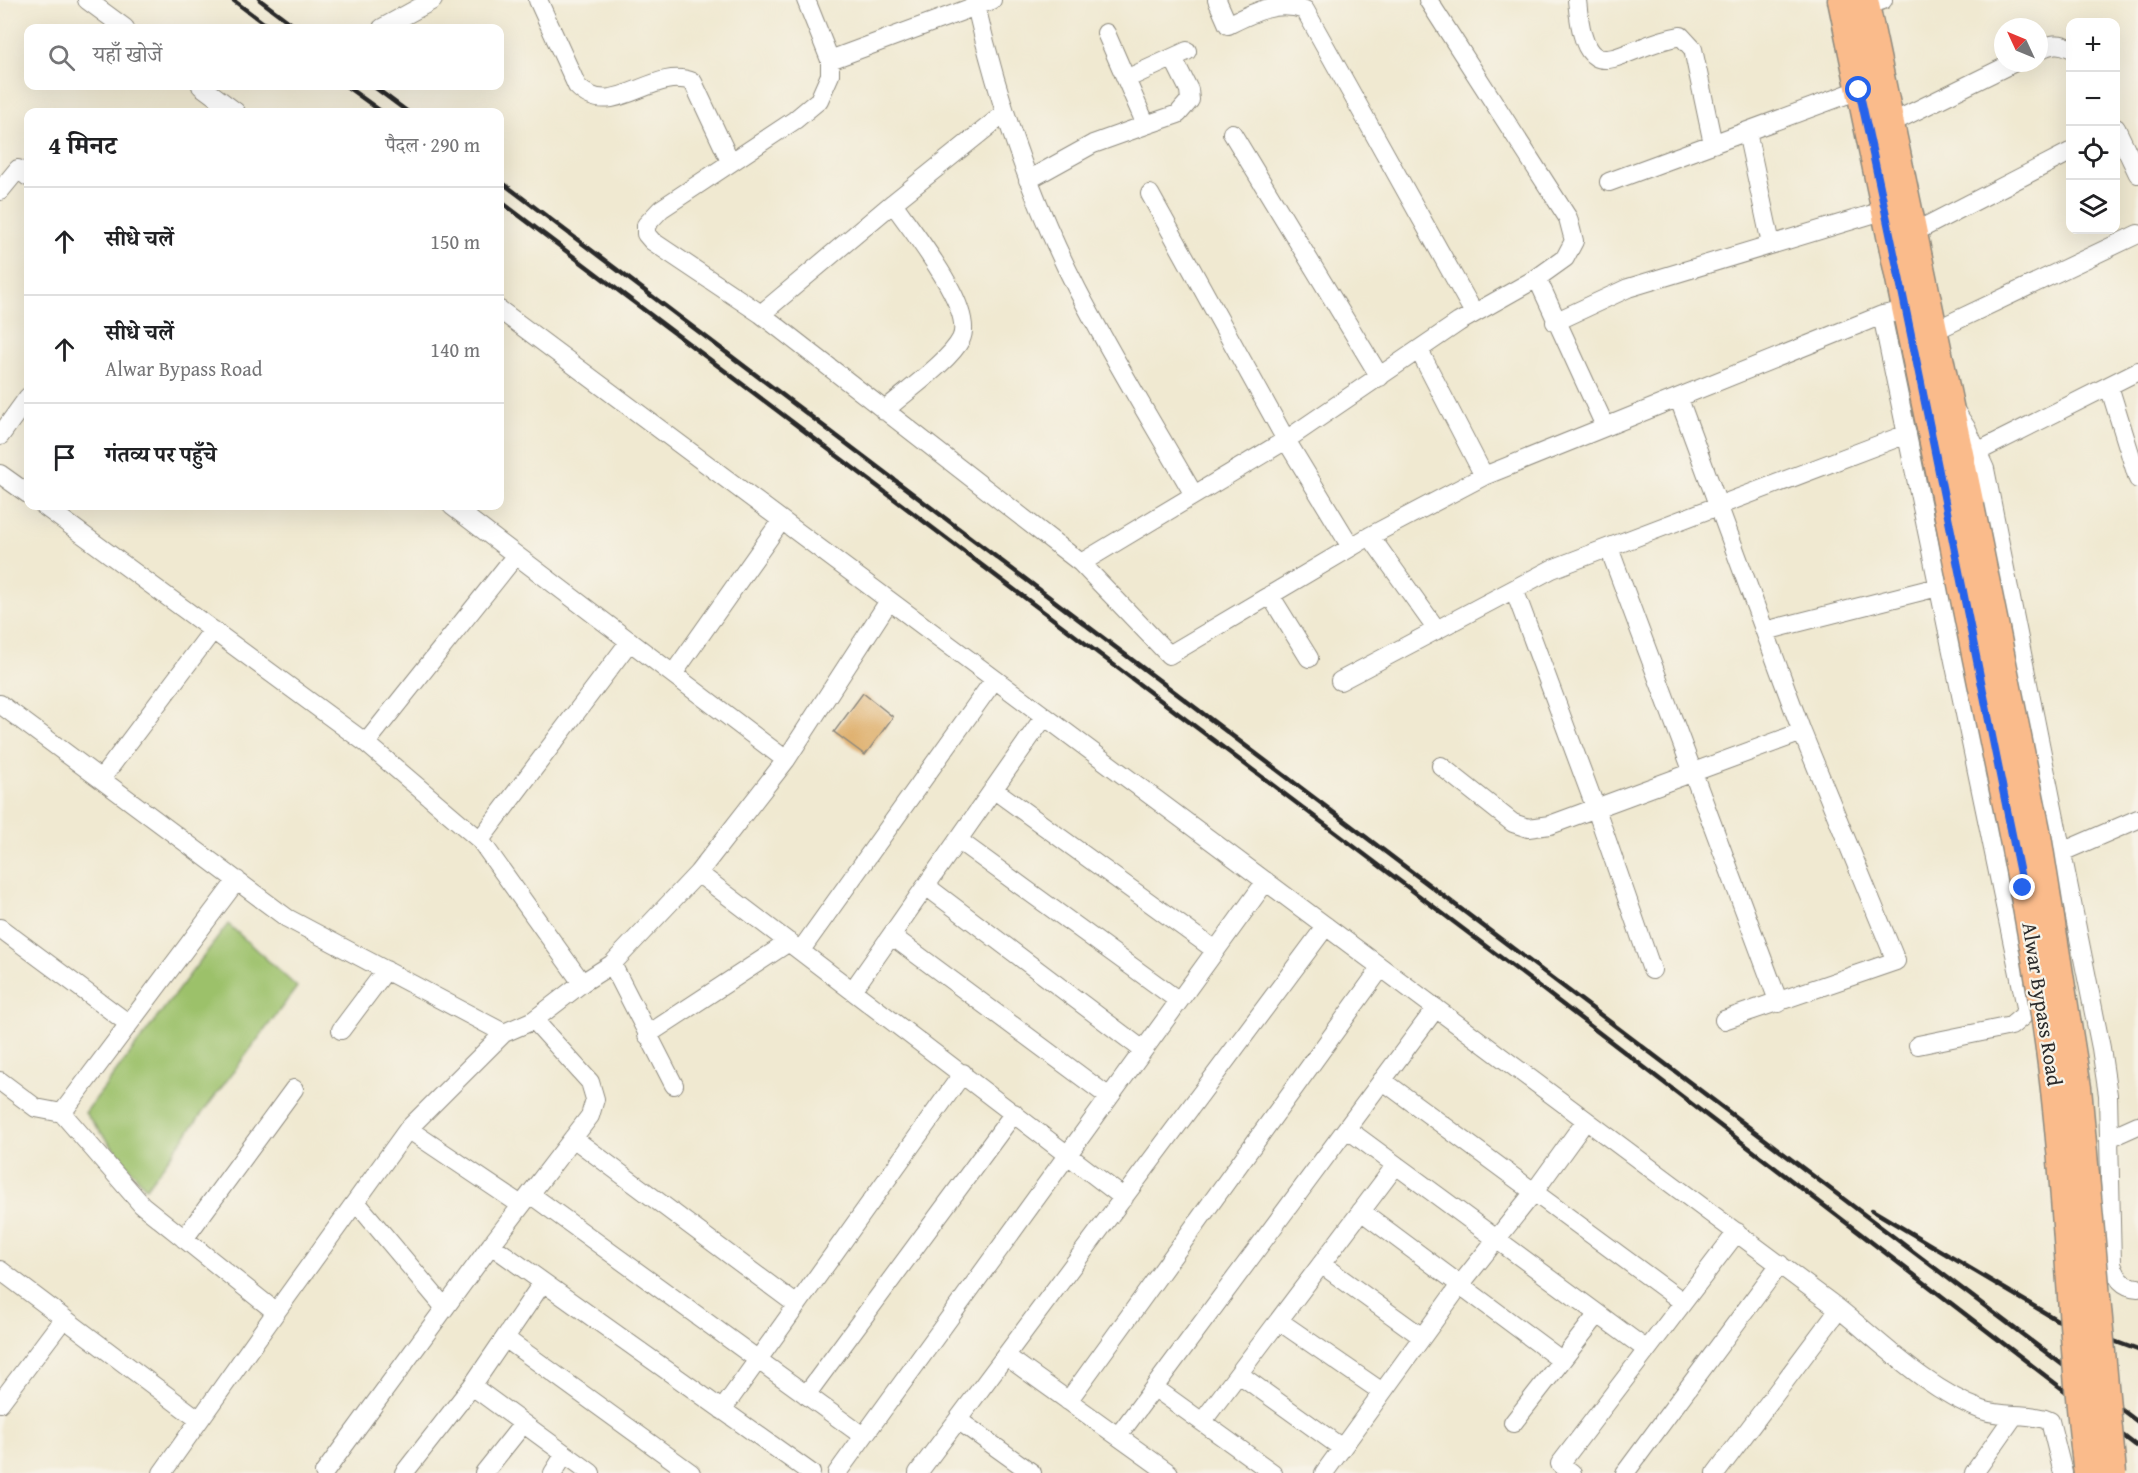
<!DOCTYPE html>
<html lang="hi">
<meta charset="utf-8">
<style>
body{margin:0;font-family:"Gentium Book Plus","Noto Serif Devanagari",serif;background:#f6f6f6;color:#202124}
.controls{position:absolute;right:18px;top:18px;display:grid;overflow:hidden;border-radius:12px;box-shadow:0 6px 24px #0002}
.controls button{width:54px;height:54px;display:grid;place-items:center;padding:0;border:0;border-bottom:2px solid #e0e0e0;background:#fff;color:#202124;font:30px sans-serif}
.compass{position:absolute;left:1994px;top:18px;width:54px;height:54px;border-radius:50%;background:#fff;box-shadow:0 6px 24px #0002;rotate:314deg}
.stop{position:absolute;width:18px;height:18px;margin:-14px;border:4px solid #2563eb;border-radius:50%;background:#fff}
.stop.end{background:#2563eb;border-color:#fff;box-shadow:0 2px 6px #0008}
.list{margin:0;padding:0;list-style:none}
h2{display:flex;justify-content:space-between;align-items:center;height:78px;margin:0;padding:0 24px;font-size:26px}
h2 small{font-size:20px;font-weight:400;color:#757577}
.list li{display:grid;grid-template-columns:39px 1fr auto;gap:18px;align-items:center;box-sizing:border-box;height:108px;padding:0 24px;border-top:2px solid #e0e0e0}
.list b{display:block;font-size:22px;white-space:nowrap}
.list p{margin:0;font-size:20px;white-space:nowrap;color:#757577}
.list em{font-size:20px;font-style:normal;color:#757577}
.icon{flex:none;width:33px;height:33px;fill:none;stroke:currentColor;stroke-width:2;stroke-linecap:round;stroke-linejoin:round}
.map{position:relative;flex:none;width:2138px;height:1473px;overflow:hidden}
.search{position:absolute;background:#fff;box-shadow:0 6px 24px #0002;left:24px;top:24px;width:480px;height:66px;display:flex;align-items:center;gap:15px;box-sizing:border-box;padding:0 21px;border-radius:12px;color:#757577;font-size:22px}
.panel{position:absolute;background:#fff;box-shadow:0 6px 24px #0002;left:24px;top:108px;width:480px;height:402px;border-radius:12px}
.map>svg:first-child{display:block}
.green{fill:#9cc16b;stroke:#64764b;stroke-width:1.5}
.building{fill:#ddaa63}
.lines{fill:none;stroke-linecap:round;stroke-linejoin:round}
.street-casing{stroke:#8e8a7e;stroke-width:20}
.primary-casing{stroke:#8e8a7e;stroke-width:31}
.street{stroke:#fff;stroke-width:18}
.primary{stroke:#fabb8b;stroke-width:28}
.rail{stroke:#2b2b2b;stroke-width:4.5}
.primary-bridge-casing{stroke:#8e8a7e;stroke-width:31;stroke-linecap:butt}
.primary-bridge{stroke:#fabb8b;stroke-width:28}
.route{stroke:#2563eb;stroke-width:8}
.labels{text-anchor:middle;stroke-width:4.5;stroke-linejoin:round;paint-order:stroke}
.street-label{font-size:21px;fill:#2b2b2b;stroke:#f7f3e8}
</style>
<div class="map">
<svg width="2138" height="1473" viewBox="0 0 2138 1473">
<rect width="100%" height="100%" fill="#f7f3e8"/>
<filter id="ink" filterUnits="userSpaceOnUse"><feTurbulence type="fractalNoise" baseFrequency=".0167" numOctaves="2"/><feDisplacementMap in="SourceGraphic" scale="12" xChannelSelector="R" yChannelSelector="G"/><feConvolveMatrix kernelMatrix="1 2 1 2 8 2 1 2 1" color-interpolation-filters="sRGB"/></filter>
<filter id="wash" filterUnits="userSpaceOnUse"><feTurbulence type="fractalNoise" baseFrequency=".008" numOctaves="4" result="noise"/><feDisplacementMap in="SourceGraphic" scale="24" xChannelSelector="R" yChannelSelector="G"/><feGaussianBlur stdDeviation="1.35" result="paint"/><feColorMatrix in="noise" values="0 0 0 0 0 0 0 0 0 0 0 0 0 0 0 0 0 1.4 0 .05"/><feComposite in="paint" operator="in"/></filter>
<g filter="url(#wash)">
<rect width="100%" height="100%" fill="#f0e9d1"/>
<path class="green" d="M228,924l69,63 -151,201 -61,-75z"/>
<g id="blocks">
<path class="building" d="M863,693l30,24 -28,38 -31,-23z"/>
</g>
</g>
<g filter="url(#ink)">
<use href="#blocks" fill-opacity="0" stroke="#8e8a7e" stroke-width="1.5"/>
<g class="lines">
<g class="street-casing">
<path id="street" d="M87,0l38,28
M538,0l39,86c35,37 76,-21 116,-4l37,79
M806,0l24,60v15l-11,25 -24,20 -134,89 -15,16v9l6,7 109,73 320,249 88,92 201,-119 114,-60 398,-161 25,-5
M1217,0l11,25c26,-13 49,-25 77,-15l169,303
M1577,0c9,99 41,46 104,36l12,13 20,95
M976,6c23,98 55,193 101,283 36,70 78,138 117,206
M1865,6l18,-6
M382,28l51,-28
M2039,50c11,-6 20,-8 31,-2
M830,60l162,-60
M1126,79l61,-28
M201,86l35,26
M1891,123l122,-60
M1146,125l32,-11 12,-14 -1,-10 -16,-32
M2116,128l22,46
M1747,132l24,112
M1232,133l148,244
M1028,180l65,-36 53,-19 -40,-92
M1609,182l250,-92
M0,191l18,-22 10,8
M1150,194l136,246 65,107
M1905,237l165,-85
M1537,278l68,148
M500,310l1339,999c45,36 89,81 143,101 22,8 46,2 68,11l13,52
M761,314l132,-111
M1882,315l144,692 -3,9 -12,10 -93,19
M1555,322l73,-34 258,-78
M1934,331l204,-97
M1419,350l65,126
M2109,386l29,93
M1679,399l123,333 94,229 -172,59
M884,411c20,-18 66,-50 77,-72 15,-31 -51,-110 -68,-136l112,-90
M1956,412l11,17 18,40 116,579 7,47 4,169c5,14 10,23 26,24
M0,436l28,-39
M1977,452l161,-81
M0,474l28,20
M44,506l322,237 150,-188 -64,-49
M1370,536l67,94
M1609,548l170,455
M516,555l270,205
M1081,563l205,-123 173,-118 78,-44 28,-20 9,-17 -6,-23 -140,-218
M1514,589l82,220 56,161
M1270,595l39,63
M1765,631l173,-44
M673,674l108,-153
M1340,681l212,-112 355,-135
M0,704l287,214 217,115 30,-13 48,-37 30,-19 86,-91 88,-113 103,-159
M366,743l114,97 102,143
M1441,766l72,57 15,5 22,-3 252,-93
M101,779l112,-149
M993,789l222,161
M480,840l150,-199
M958,840l221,161
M2062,852l76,-33
M698,873l426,325
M926,886l217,164
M0,928l129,96
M892,936l217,161
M801,950l193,-270
M612,964l62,121
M853,990l191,-273
M341,1030l45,-60
M647,1035l142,-93
M1382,1080l301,222
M0,1081l36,27 26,5
M408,1129l113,76
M1347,1129l300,221
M573,1138l224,167
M2109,1138l29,-13
M530,1194l333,242
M356,1202l89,106
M1361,1211l200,149
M184,1239l110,-150
M491,1245l320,228
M1321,1264l101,73
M0,1270l198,149
M276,1312l132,-183 96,-96
M1279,1321l103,71
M505,1338l186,135
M1006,1356l163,117
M1239,1374l103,74
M472,1386l119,87
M1155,1388l118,85
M806,1395l208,-282
M1068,1401l313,-433
M0,1403l64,-85
M722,1410l241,-337
M958,1420l74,53
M1202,1422l194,-257
M1513,1423l85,-109
M1118,1436l318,-428
M162,1473l114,-161 -134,-107 -80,-92 175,-233
M324,1473l167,-228 99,-129 5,-17 -5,-17 -56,-62
M404,1473l68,-87 71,-104
M484,1473l39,-49
M553,1473l12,-19
M837,1473l429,-592
M918,1473l408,-547
M1324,1473l136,-188 74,-93 52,-72
M1572,1473l-12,-9 177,-232
M1625,1473l155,-209
M1716,1473l123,-164
M1974,1473l40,-57"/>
</g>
<g class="primary-casing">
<path id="primary" d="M1842,0l105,505
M1864,0l106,506"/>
</g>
<use href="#street" class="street"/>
<use href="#primary" class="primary"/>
<path class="rail" d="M233,0l37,28
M260,0l37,28
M346,86l36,26
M373,86l35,26
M500,181l1638,1241
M500,201l1024,774 614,472
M1872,1210l185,110 81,30"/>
<g class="primary-bridge-casing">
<path id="primary-bridge" d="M1947,505c32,179 77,357 102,537 20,143 21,288 39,431
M1970,506l66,324 41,258 35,385"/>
</g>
<use href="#primary-bridge" class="primary-bridge"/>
</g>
</g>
<g class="lines" filter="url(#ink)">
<path class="route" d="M1859,90c59,265 109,532 164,798"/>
</g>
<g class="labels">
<g class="street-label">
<text transform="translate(2042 1004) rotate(81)" y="7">Alwar Bypass Road</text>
</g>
</g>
</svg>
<div class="controls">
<button>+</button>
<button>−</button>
<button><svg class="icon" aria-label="locate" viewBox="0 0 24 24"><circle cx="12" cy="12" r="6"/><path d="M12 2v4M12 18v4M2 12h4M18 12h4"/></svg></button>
<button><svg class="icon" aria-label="layers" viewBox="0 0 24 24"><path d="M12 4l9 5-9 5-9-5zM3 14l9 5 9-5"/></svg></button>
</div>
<svg class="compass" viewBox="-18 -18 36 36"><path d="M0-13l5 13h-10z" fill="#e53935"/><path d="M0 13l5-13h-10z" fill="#757577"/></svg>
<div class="stop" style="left:1859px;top:90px"></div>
<div class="stop end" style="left:2023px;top:888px"></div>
<div class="search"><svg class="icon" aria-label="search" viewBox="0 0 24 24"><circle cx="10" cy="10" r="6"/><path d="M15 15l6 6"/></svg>यहाँ खोजें</div>
<section class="panel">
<h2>4 मिनट<small>पैदल · 290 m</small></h2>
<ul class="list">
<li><svg class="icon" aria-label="ahead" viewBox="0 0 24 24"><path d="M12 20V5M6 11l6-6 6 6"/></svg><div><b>सीधे चलें</b></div><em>150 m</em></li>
<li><svg class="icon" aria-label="ahead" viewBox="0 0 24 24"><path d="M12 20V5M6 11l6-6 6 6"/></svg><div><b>सीधे चलें</b><p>Alwar Bypass Road</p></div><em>140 m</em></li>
<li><svg class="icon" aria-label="arrive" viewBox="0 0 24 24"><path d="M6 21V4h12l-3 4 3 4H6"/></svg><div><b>गंतव्य पर पहुँचे</b></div></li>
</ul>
</section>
</div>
